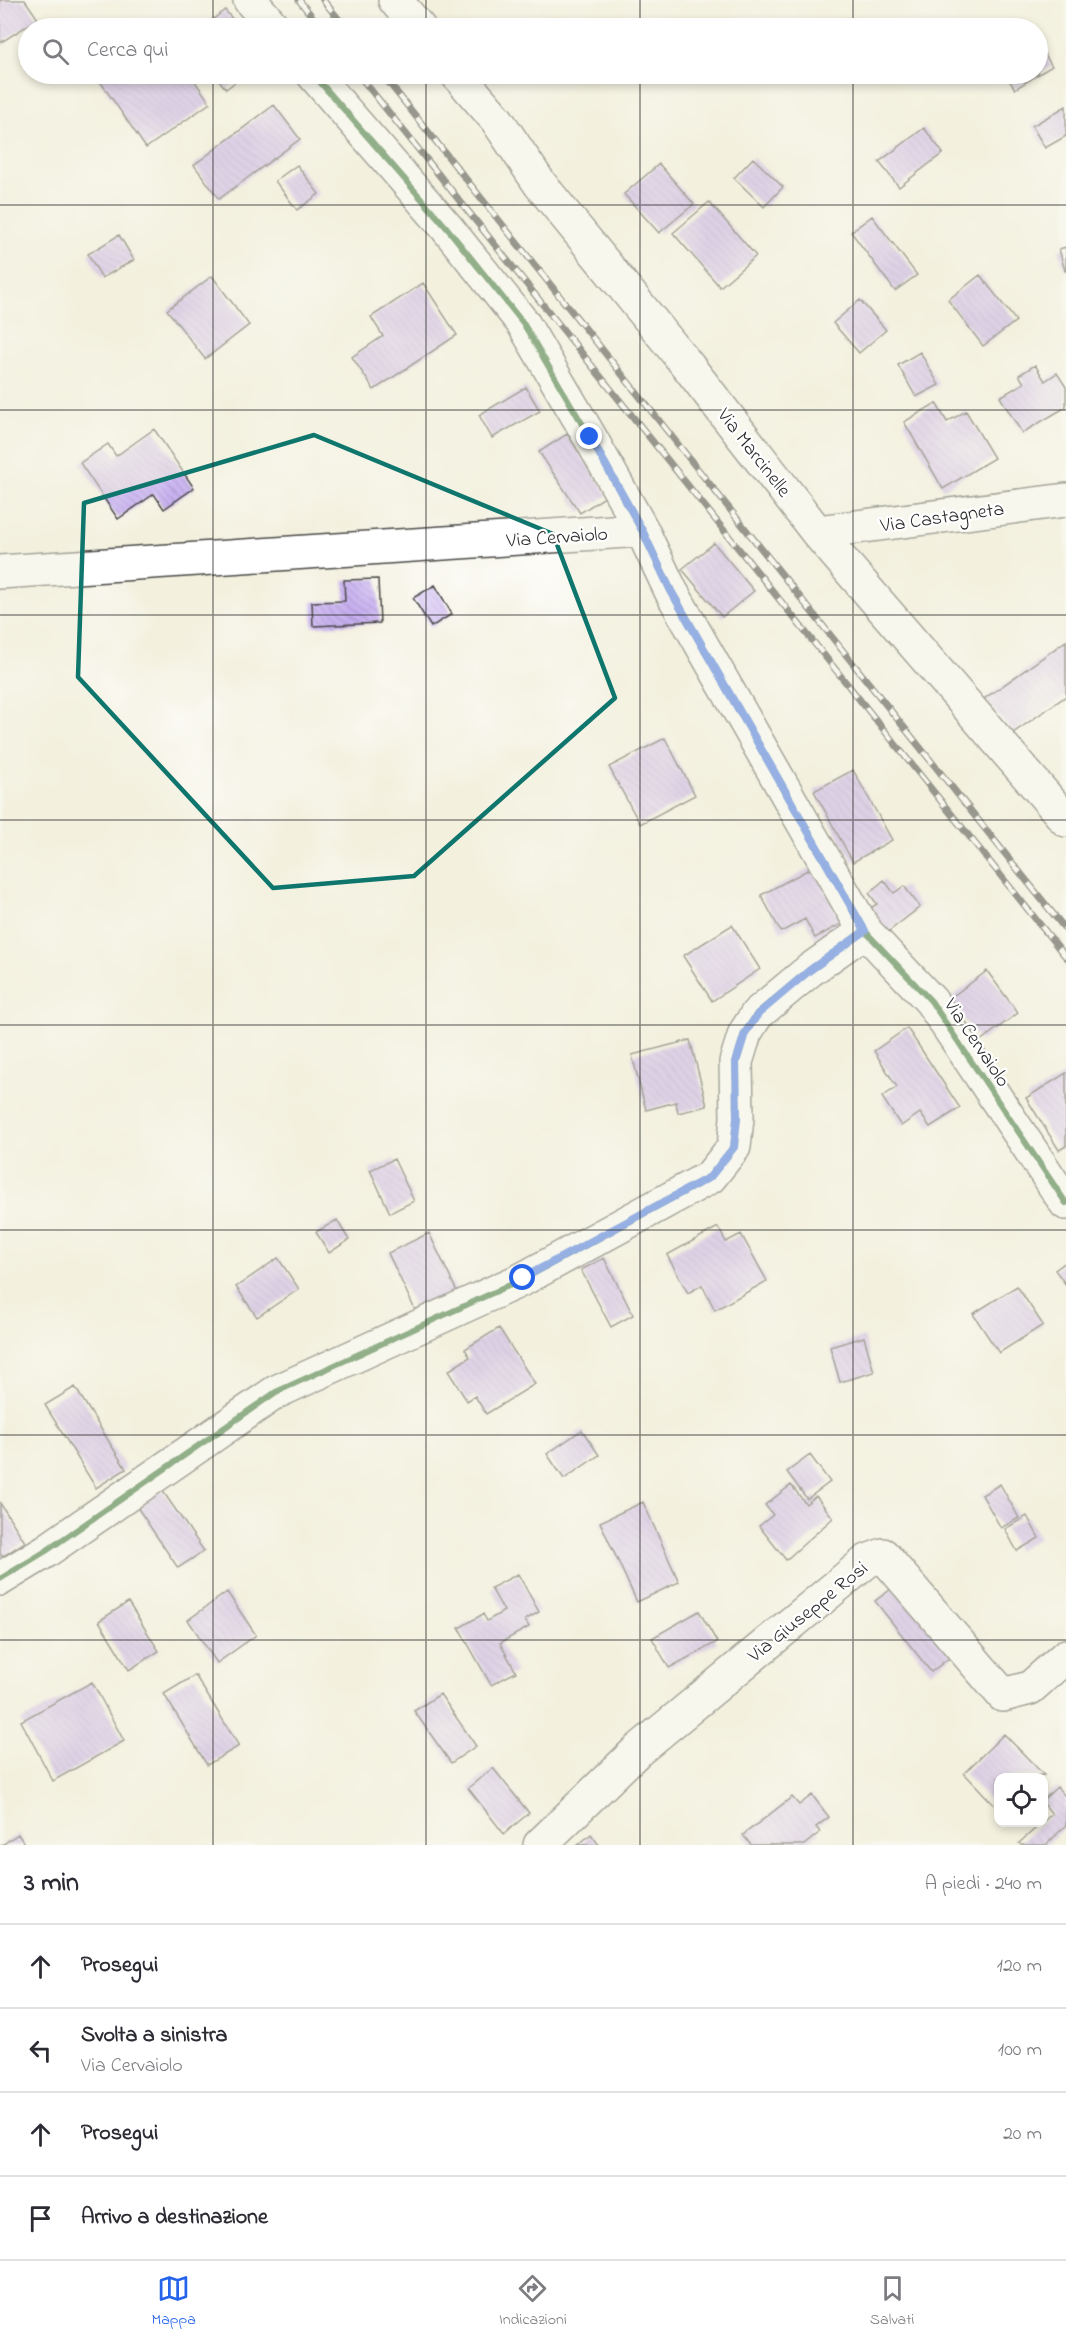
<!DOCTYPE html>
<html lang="it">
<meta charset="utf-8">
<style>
body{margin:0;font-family:"Indie Flower",sans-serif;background:#f7f7f7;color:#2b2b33}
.controls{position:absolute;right:18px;bottom:18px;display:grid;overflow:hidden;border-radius:12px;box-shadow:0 3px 9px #0003}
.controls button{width:54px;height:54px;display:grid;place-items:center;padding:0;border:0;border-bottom:2px solid #e1e1e2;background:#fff;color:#2b2b33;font:30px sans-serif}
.stop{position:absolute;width:18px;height:18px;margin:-14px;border:4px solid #2563eb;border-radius:50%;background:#fff}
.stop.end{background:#2563eb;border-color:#fff;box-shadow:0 2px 6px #0008}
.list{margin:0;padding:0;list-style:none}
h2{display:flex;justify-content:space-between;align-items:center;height:78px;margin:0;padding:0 24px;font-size:26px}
h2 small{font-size:20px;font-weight:400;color:#7c7c81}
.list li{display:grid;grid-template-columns:39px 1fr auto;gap:18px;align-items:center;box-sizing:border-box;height:84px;padding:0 24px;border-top:2px solid #e1e1e2}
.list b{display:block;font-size:22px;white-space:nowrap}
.list p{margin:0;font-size:20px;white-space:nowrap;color:#7c7c81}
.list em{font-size:20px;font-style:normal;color:#7c7c81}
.icon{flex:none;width:33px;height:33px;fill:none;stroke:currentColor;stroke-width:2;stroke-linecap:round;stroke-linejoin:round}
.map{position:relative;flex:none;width:1066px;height:1845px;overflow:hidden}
.search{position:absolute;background:#fff;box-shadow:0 3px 9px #0003;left:18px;right:18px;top:18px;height:66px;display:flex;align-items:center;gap:15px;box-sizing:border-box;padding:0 21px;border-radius:33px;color:#7c7c81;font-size:22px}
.sheet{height:414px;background:#fff}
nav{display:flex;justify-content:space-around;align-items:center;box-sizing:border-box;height:84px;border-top:2px solid #e1e1e2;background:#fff;font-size:16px;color:#7c7c81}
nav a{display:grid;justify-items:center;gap:3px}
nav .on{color:#2563eb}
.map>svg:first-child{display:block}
.building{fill:url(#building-back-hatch)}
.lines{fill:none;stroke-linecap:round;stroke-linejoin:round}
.minor-casing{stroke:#494946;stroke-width:36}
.minor{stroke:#fff;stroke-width:33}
.rail-casing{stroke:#2b2b2b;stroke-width:7}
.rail{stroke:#fff;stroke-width:4.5;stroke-dasharray:14;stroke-linecap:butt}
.cycleway-casing{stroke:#fff;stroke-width:10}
.cycleway{stroke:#1b5e20;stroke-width:6}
.route{stroke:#2563eb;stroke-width:8}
.marked{fill:none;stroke:#0f766e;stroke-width:4.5;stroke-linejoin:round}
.grid{fill:none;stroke:#2b2b2b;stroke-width:1.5;stroke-opacity:0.55}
.labels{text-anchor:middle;stroke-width:4.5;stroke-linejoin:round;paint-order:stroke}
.street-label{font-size:20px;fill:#2b2b2b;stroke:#fff}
</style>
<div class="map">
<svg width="1066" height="1845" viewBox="0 0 1066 1845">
<defs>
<pattern id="building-back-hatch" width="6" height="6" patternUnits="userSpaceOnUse" patternTransform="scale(1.5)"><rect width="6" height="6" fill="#c5abf1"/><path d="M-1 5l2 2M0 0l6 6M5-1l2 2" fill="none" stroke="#a08bc3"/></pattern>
</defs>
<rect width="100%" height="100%" fill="#fff"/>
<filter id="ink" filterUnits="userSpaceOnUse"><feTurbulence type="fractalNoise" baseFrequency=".0167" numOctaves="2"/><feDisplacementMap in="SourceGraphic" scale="12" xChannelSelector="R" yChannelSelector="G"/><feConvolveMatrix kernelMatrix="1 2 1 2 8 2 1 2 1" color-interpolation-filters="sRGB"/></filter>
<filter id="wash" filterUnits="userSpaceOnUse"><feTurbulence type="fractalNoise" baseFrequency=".008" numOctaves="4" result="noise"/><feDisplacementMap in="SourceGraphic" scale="24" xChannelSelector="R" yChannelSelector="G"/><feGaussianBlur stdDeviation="1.35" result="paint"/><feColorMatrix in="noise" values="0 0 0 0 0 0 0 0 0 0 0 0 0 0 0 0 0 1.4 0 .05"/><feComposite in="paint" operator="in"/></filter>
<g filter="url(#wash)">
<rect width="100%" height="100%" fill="#f3f0de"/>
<g id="blocks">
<path class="building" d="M0,0h25l13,19 -38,24z
M225,10l15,18h-38z
M153,21l6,7h-17z
M1038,44l14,22 -37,23 -10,-15h33z
M95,74h95l20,29 -64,45z
M214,74h32l-20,15z
M274,105l26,34 -81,60 -25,-34z
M1066,106v30l-21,12 -13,-22z
M924,128l19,25 -44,34 -20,-25z
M753,158l30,29 -19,20 -30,-29z
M659,164l35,40 -35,29 -35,-39z
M297,165l22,29 -22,16 -22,-29z
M709,202l47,54 -36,31 -47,-54z
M872,216l45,59 -22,16 -44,-59z
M119,235l15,25 -32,18 -14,-24z
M1066,247v24h-1l-6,-22z
M980,275l36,46 -33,25 -35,-46z
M212,276l37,49 -44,34 -38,-49z
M423,283l34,52 -83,55 -22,-33 31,-21 -12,-19z
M860,300l26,30 -27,23 -26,-30z
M920,352l19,33 -23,12 -18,-32z
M1035,365l10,16 12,-8 9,14v20l-44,26 -22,-36 24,-14 -5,-8z
M526,387l14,24 -48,27 -13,-23z
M936,403l11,19 19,-11 28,47 -51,31 -39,-67z
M154,429l40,59 -30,21 -10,-15 -36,25 -38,-56 28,-19 8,12z
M567,434l41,61 -28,18 -41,-61z
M714,543l40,48 -32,26 -40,-48z
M378,579l2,44 -67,3 -1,-24 33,-1 -1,-21z
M435,585l17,29 -21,13 -18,-29z
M1066,641v55l-53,37 -29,-34z
M665,738l30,57 -55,29 -31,-57z
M853,770l39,70 -39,22 -39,-71z
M813,867l30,56 -28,15 -10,-19 -24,13 -20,-37z
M884,880l10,13 10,-7 16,21 -36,28 -18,-24 11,-7 -8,-11z
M732,925l28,44 -48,32 -29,-45z
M987,971l31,42 -38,28 -31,-42z
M907,1028l53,80 -30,19 -10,-14 -19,13 -19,-29 15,-10 -23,-36z
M690,1040l17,66 -29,7 -2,-11 -30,8 -14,-55z
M1066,1073v73l-7,4 -33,-52z
M394,1159l20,42 -24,12 -20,-43z
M337,1220l12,20 -20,13 -13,-21z
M718,1227l8,15 15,-8 26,47 -52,29 -13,-25 -14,8 -21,-38z
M429,1233l30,63 -41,20 -30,-63z
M278,1258l21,31 -42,28 -21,-30z
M604,1258l29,57 -22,12 -30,-57z
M1066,1262v23l-11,-15z
M1017,1286l26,39 -44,28 -26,-39z
M499,1328l36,56 -49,30 -11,-18 -8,5 -19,-30 22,-14 -5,-8z
M864,1337l10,35 -34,10 -10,-35z
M75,1387l51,82 -30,19 -51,-83z
M582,1430l17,25 -35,24 -17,-25z
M810,1455l20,27 -23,17 -20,-27z
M1000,1484l19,34 -18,10 -19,-33z
M791,1485l15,19 10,-8 17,22 -47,42 -27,-34 14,-11 -8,-10z
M162,1490l42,61 -26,17 -41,-61z
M643,1502l36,80 -42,20 -37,-80z
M0,1503l25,39 -23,15 -2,-3z
M1027,1516l12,22 -22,13 -12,-22z
M518,1574l21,38 -14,8 4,7 -29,16 16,29 -25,13 -32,-57 24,-14 4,7 17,-10 -13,-23z
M898,1584l55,71 -22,17 -56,-71z
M227,1592l29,43 -39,28 -29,-43z
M128,1602l31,49 -30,19 -30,-49z
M699,1611l18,31 -48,26 -17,-30z
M195,1675l44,71 -32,19 -43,-71z
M92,1682l32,59 -71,40 -32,-60z
M440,1694l36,52 -25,17 -37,-52z
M1004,1734l40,41 -46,3v31l-34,-36z
M493,1768l36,45 -25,21 -36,-46z
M1057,1787l9,10v28l-20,20h-25l-2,-2 33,-29 -8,-10v-5z
M812,1795l17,22 -13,10 4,5 -16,13h-53l-8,-10 49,-38 7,8z
M18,1834l7,11h-23z
M591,1834l8,11h-21z"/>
</g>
</g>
<g filter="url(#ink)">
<use href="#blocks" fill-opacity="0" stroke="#494946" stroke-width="1.5"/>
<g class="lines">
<g class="minor-casing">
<path id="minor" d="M250,0l24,28
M395,0l24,28
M313,74l134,154 76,95 67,114 52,93 29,61 194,340 66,70 135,202
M457,74l40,46 43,64 148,182 129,166 249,288
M817,532l249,-32
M0,572l642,-42
M0,1579l46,-28 230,-159 247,-113 187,-102 24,-30 3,-29 -1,-56 9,-29 12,-19 53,-44 55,-39
M540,1845l96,-93 231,-191 16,-6 120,140 27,-7 36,-32"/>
</g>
<use href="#minor" class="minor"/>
<g class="rail-casing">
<path id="rail" d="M299,0l22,28
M323,0l23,28
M358,74l708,883
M382,74l684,856"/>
</g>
<use href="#rail" class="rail"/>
<g class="cycleway-casing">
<path id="cycleway" d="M313,74l134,154 76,95 67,114 52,93 29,61 194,340 66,70 135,202
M0,1579l46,-28 230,-159 247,-113 187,-102 24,-30 3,-29 -1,-56 9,-29 12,-19 53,-44 55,-39"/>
</g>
<use href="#cycleway" class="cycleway"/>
</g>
</g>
<g class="lines" filter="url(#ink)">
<path class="route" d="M523,1278l187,-101 24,-30 3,-29 -1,-56 9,-29 13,-19 52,-44 55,-39 -194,-340 -29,-61 -52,-93"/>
</g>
<path d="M0 0H1066V1845H0ZM314,435l239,99 62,164 -201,178 -141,12 -195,-211 6,-174z" fill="#f3f0de" fill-opacity=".55" fill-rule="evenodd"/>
<path class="marked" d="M314,435l239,99 62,164 -201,178 -141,12 -195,-211 6,-174z"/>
<path class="grid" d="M213,0v28M426,0v28M640,0v28M853,0v28M213,74v1771M426,74v1771M640,74v1771M853,74v1771M0,205h1066M0,410h1066M0,615h1066M0,820h1066M0,1025h1066M0,1230h1066M0,1435h1066M0,1640h1066"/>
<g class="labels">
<g class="street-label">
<text transform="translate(755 452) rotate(52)" y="7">Via Marcinelle</text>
<text transform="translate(942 516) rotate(-8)" y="7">Via Castagneta</text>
<text transform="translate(557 536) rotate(-4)" y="7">Via Cervaiolo</text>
<text transform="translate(978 1042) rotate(56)" y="7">Via Cervaiolo</text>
<text transform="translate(807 1611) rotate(-39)" y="7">Via Giuseppe Rosi</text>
</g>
</g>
</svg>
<div class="controls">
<button><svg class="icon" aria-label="locate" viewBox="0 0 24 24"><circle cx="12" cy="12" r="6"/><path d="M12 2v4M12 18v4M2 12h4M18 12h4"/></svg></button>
</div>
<div class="stop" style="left:523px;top:1278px"></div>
<div class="stop end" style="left:590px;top:437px"></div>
<div class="search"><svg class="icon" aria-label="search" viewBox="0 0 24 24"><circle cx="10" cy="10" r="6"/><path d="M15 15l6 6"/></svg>Cerca qui</div>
</div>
<section class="sheet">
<h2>3 min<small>A piedi · 240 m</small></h2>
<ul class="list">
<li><svg class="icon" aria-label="ahead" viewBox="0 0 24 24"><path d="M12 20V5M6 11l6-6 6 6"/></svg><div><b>Prosegui</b></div><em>120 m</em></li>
<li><svg class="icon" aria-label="left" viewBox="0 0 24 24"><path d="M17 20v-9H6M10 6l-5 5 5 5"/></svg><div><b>Svolta a sinistra</b><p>Via Cervaiolo</p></div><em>100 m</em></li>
<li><svg class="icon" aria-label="ahead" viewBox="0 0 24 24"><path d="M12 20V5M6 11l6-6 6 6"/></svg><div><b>Prosegui</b></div><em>20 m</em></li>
<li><svg class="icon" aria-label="arrive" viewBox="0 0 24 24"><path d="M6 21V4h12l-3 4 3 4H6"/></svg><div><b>Arrivo a destinazione</b></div></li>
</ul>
</section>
<nav>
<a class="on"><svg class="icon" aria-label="map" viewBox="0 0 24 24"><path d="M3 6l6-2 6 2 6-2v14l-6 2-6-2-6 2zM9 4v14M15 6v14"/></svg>Mappa</a>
<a><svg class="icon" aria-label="directions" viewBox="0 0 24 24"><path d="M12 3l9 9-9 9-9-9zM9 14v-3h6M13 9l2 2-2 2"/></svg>Indicazioni</a>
<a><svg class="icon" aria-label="saved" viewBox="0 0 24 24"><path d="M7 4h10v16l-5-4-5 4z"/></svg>Salvati</a>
</nav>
